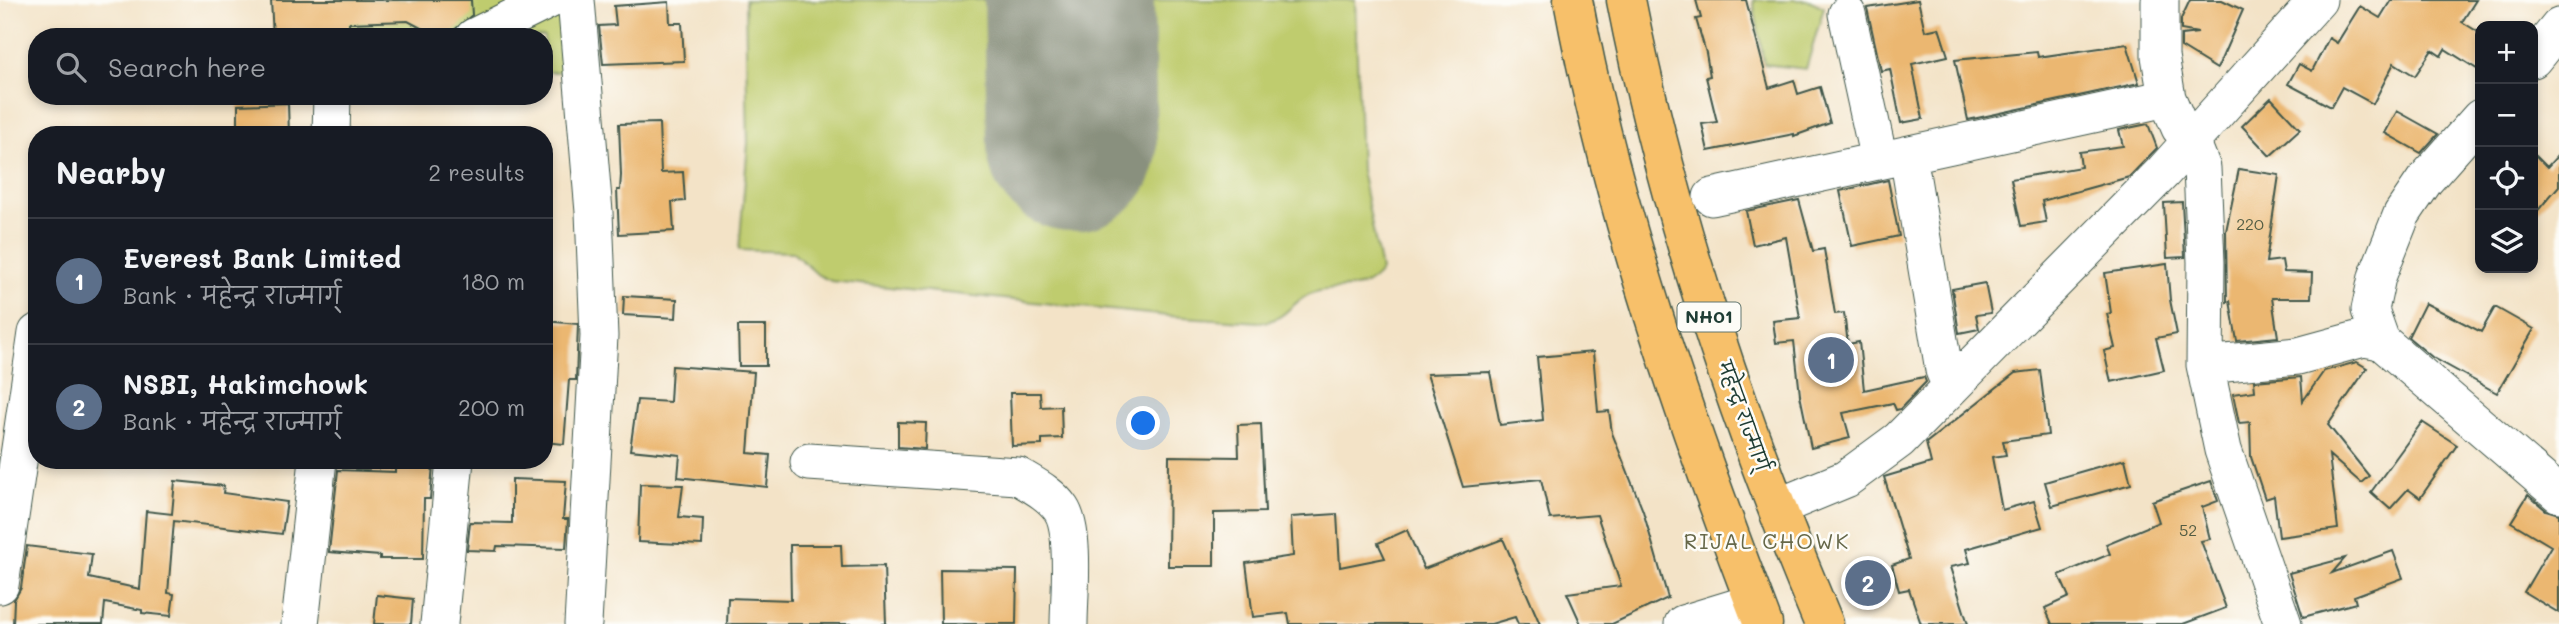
<!DOCTYPE html>
<meta charset="utf-8">
<style>
body{margin:0;font-family:Mali,"Playpen Sans Deva",sans-serif;background:#20242c;color:#f1f3f6}
.controls{position:absolute;right:21px;top:21px;display:grid;overflow:hidden;border-radius:14px;box-shadow:0 4px 10px #0003}
.controls button{width:63px;height:63px;display:grid;place-items:center;padding:0;border:0;border-bottom:2px solid #363941;background:#171b24;color:#f1f3f6;font:35px sans-serif}
.you{position:absolute;left:1144px;top:424px;width:24px;height:24px;margin:-18px;border:5px solid #fff;border-radius:50%;background:#1a73e8;box-shadow:0 0 0 10px #1a73e833}
.badge{display:grid;place-items:center;width:46px;height:46px;border-radius:50%;background:#b45309;color:#fff;font-size:23px;font-weight:700}
.pin{position:absolute;translate:-50% -50%;border:4px solid #fff;box-shadow:0 2px 7px #0006}
.list{margin:0;padding:0;list-style:none}
h2{display:flex;justify-content:space-between;align-items:center;height:91px;margin:0;padding:0 28px;font-size:30px}
h2 small{font-size:23px;font-weight:400;color:#9ea1a6}
.list li{display:grid;grid-template-columns:46px 1fr auto;gap:21px;align-items:center;box-sizing:border-box;height:126px;padding:0 28px;border-top:2px solid #363941}
.list b{display:block;font-size:26px;white-space:nowrap}
.list p{margin:0;font-size:23px;white-space:nowrap;color:#9ea1a6}
.list em{font-size:23px;font-style:normal;color:#9ea1a6}
.icon{flex:none;width:38px;height:38px;fill:none;stroke:currentColor;stroke-width:2;stroke-linecap:round;stroke-linejoin:round}
.map{position:relative;flex:none;width:2559px;height:624px;overflow:hidden}
.search{position:absolute;background:#171b24;box-shadow:0 4px 10px #0003;left:28px;top:28px;width:525px;height:77px;display:flex;align-items:center;gap:18px;box-sizing:border-box;padding:0 24px;border-radius:28px;color:#9ea1a6;font-size:26px}
.panel{position:absolute;background:#171b24;box-shadow:0 4px 10px #0003;left:28px;top:126px;width:525px;height:343px;border-radius:28px}
.map>svg:first-child{display:block}
.green{fill:#bfcc6e;stroke:#6f8451;stroke-width:2}
.lines{fill:none;stroke-linecap:round;stroke-linejoin:round}
.runway{stroke:#89907e;stroke-width:170}
.building{fill:#ebb771}
.minor-casing{stroke:#3f564a;stroke-width:39}
.highway-casing{stroke:#3f564a;stroke-width:41}
.minor{stroke:#fff;stroke-width:37}
.highway{stroke:#f7c06b;stroke-width:38}
.labels{text-anchor:middle;stroke-width:5;stroke-linejoin:round;paint-order:stroke}
.number-label{font-size:16px;fill:#525c43}
.shield{fill:#fdfcf7;stroke:#62766e;stroke-width:2}
.shield-label{font-size:18px;font-weight:bold;fill:#1f3d34}
.street-label{font-size:19px;fill:#1f3d34;stroke:#fdfcf7}
.neighbourhood-label{font-size:21px;letter-spacing:2px;fill:#666849;stroke:#fdfcf7}
</style>
<div class="map">
<svg width="2559" height="624" viewBox="0 0 2559 624">
<rect width="100%" height="100%" fill="#fdfcf7"/>
<filter id="ink" filterUnits="userSpaceOnUse"><feTurbulence type="fractalNoise" baseFrequency=".0143" numOctaves="2"/><feDisplacementMap in="SourceGraphic" scale="14" xChannelSelector="R" yChannelSelector="G"/><feConvolveMatrix kernelMatrix="1 2 1 2 8 2 1 2 1" color-interpolation-filters="sRGB"/></filter>
<filter id="wash" filterUnits="userSpaceOnUse"><feTurbulence type="fractalNoise" baseFrequency=".00686" numOctaves="4" result="noise"/><feDisplacementMap in="SourceGraphic" scale="28" xChannelSelector="R" yChannelSelector="G"/><feGaussianBlur stdDeviation="1.57" result="paint"/><feColorMatrix in="noise" values="0 0 0 0 0 0 0 0 0 0 0 0 0 0 0 0 0 1.4 0 .05"/><feComposite in="paint" operator="in"/></filter>
<g filter="url(#wash)">
<rect width="100%" height="100%" fill="#f3e3c7"/>
<path class="green" d="M332,0h232l3,72h-23v-35h-212z
M745,0h259l5,164 109,-6 -3,-158h240l6,170 20,100c-16,26 -44,14 -69,23 -23,9 -24,28 -52,29l-92,-6 -337,-35 -13,-6 -26,-23 -53,-2 9,-107z
M1753,0h56l15,7 -18,62 -42,-5z"/>
<g class="lines">
<path class="runway" d="M1069,0l3,146"/>
</g>
<g id="blocks">
<path class="building" d="M271,0h200l1,15 -26,22h-8l-30,-16 -59,2 1,14h-77z
M1696,0h50l23,88 25,-8 4,14 22,-7 10,36 -36,13v-2l-86,17 -6,-27 15,-2 -11,-45 4,-1 -4,-23 -10,-34 5,-1z
M1918,0l7,31 14,-3 9,28 -36,8 11,55 -22,4 -11,-54 -9,2 -14,-63z
M2190,0h32l21,10 -26,59 -36,-22v-12l17,-2 -17,-3v-11z
M2391,0h85l-14,22 18,11v38l-35,-22 -4,7 -9,-6 -17,26 -21,-13 -21,41 -31,-17 -11,20 -43,-23 11,-20 13,7 17,-33 8,5 23,-37 20,12z
M669,2l1,21h12l2,38 -81,3 -4,-38 17,-1 -2,-19z
M2127,44l12,39 -171,37 -13,-60 82,-8 1,5z
M2271,98l29,31 -30,27 -28,-30z
M288,103l1,32h-51v-30z
M2397,111l41,23 -17,19 -36,-20z
M659,123l2,50 22,-1 2,29 -13,1 2,29 -55,3 -2,-44h3l1,-15 -2,-51z
M2148,124l9,24 -28,29 -87,24 4,21 -25,4 -10,-47 70,-12 -2,-15 44,-6 -4,-16z
M2533,153l14,14 12,-13v32l-26,30z
M2239,169l40,6 -13,87 16,-2 2,12 28,1 -1,25h-39l6,39 -41,4 -7,-40 -3,1 -1,-71z
M1888,180l11,56 -47,10 -12,-55z
M1799,200l14,51 11,-2 11,65 9,-1 4,31 11,-2 5,48 60,-13 2,5 -26,27 -4,1 -3,-7 -50,10 7,25 -39,10 -11,-53 -6,-54 -18,2 -3,-22 27,-3 -14,-81 -33,8 -7,-34z
M2182,202l3,55 -18,1 -3,-55z
M2167,264l3,36 7,34 -21,4 8,32 -53,12 -7,-31 11,-3 -8,-34 4,-1 -6,-40z
M1985,283l6,30 -15,2 3,14 -20,4 -7,-44z
M624,296l53,3 -1,19 -53,-3z
M2425,303l56,29 14,-25 39,22 -37,64 -65,-36 -24,-20z
M544,321l34,3 -2,56h-7l-5,64 -20,-2z
M738,326h28v40h-27z
M1593,352l5,60 11,-1 3,22 31,78 25,87 -56,26h-31l-14,-31 54,-7 -24,-71 -47,4 -9,-40 -78,8 -36,-113 63,-2 10,53 43,-5 -6,-63z
M2357,362l10,6 -39,57 41,51 -8,7 -32,-28 9,74 -59,8 -5,-41 -9,3 -14,-42 -1,-35 -11,1 -6,-29 22,-3 -1,-10 47,-4 2,24 21,-30z
M672,366l82,6 -6,81 22,2 -3,32 -89,-10 2,-22 -50,-5 7,-50 33,2z
M2040,370l8,65 -45,6 3,14 -14,2 10,53 32,-9 8,26 -76,22 4,14 -20,4 18,57h-47l-12,-35 -10,2 -7,-26 17,-6 -25,-82 47,-14 -5,-20 89,-70z
M1010,393h30l1,14 20,-1 1,32 -20,1v6l-30,1z
M898,422l28,1 -1,26 -27,-2z
M2422,422l35,23 -37,53 -12,-9 -18,20 -19,-17z
M1261,424l4,88 -51,1v53h-46l1,-110 70,1 -1,-32z
M2125,459l6,25 -79,22 -7,-24z
M395,462l38,3 -3,34h-6l-1,60h-43v-3l-51,-4 9,-82 57,2z
M512,479l54,2 -3,38h5l-2,29 -69,-2 -1,5 -29,-1 3,-28 42,1z
M175,481l49,5 -1,7 64,9 -5,32 -108,-13 -6,72 6,1 -3,22 -29,-3v-3l-37,-7 -2,21h-90l1,-24 7,-12 6,-42 65,8 -3,24 51,11 6,-78 26,3z
M2211,481l7,20 -16,6 8,32 -9,2 25,67 -43,16h-131l-7,-16 24,-11 -10,-22 51,-21 -4,-10 53,-22 -7,-21z
M640,484l43,1 -4,32 24,2 -1,26 -64,-3z
M2528,495l18,15 13,4v99l-35,-21 27,-46 -40,-24z
M1337,514l3,53 45,-9 -7,-15 29,-13 17,39 79,-30 37,85h-22l-3,-7 -24,7h-201l-2,-11 -35,4 -7,-54 47,-7 -2,-39z
M790,545h51l1,22 42,-1 2,58h-159l1,-26 63,2z
M2393,551l10,27 -49,18 2,7 -53,14 -14,-44 56,-15 -13,15z
M940,569l77,1 -1,54h-75z
M377,595l36,4 -2,25h-37z"/>
</g>
</g>
<g filter="url(#ink)">
<use href="#blocks" fill-opacity="0" stroke="#3f564a" stroke-width="2"/>
<g class="lines">
<g class="minor-casing">
<path id="minor" d="M576,0l18,212 5,124 -16,288
M2160,0v56l7,42 13,30 10,10 12,30 4,94 -1,103 18,85 60,174
M1847,14l32,146
M474,37l75,-37
M2533,59l26,-32
M2480,118l-55,62 -23,34 -25,63 -7,33 11,31 178,153
M331,135l1,-39
M1908,155l36,215 7,17
M1712,197l455,-99
M2205,365l93,-9 66,-18 17,3
M809,462l209,14c15,9 33,18 43,33 15,22 8,88 8,115
M1778,507l68,-28 53,-39 264,-268 155,-172
M0,585l37,-252
M300,624l18,-164
M439,624l16,-164
M1683,624l72,-22"/>
</g>
<g class="highway-casing">
<path id="highway" d="M1573,0c40,215 112,420 190,624
M1626,0c42,215 113,423 198,624"/>
</g>
<use href="#minor" class="minor"/>
<use href="#highway" class="highway"/>
</g>
</g>
<g class="labels">
<g class="number-label">
<text x="2250" y="230">220</text>
<text x="2188" y="536">52</text>
</g>
<rect class="shield" x="1677.5" y="302.5" width="63" height="29" rx="5"/>
<g class="shield-label">
<text x="1709" y="323">NH01</text>
</g>
<g class="street-label">
<text transform="translate(1744 416) rotate(70)" y="7">महेन्द्र राज्मार्ग्</text>
</g>
<g class="neighbourhood-label">
<text x="1767" y="549">RIJAL CHOWK</text>
</g>
</g>
</svg>
<div class="controls">
<button>+</button>
<button>−</button>
<button><svg class="icon" aria-label="locate" viewBox="0 0 24 24"><circle cx="12" cy="12" r="6"/><path d="M12 2v4M12 18v4M2 12h4M18 12h4"/></svg></button>
<button><svg class="icon" aria-label="layers" viewBox="0 0 24 24"><path d="M12 4l9 5-9 5-9-5zM3 14l9 5 9-5"/></svg></button>
</div>
<div class="you"></div>
<div class="pin badge" style="left:1831px;top:360px;background:#5c6f8a">1</div>
<div class="pin badge" style="left:1868px;top:583px;background:#5c6f8a">2</div>
<div class="search"><svg class="icon" aria-label="search" viewBox="0 0 24 24"><circle cx="10" cy="10" r="6"/><path d="M15 15l6 6"/></svg>Search here</div>
<section class="panel">
<h2>Nearby<small>2 results</small></h2>
<ul class="list">
<li><span class="badge" style="background:#5c6f8a">1</span><div><b>Everest Bank Limited</b><p>Bank · महेन्द्र राज्मार्ग्</p></div><em>180 m</em></li>
<li><span class="badge" style="background:#5c6f8a">2</span><div><b>NSBI, Hakimchowk</b><p>Bank · महेन्द्र राज्मार्ग्</p></div><em>200 m</em></li>
</ul>
</section>
</div>
